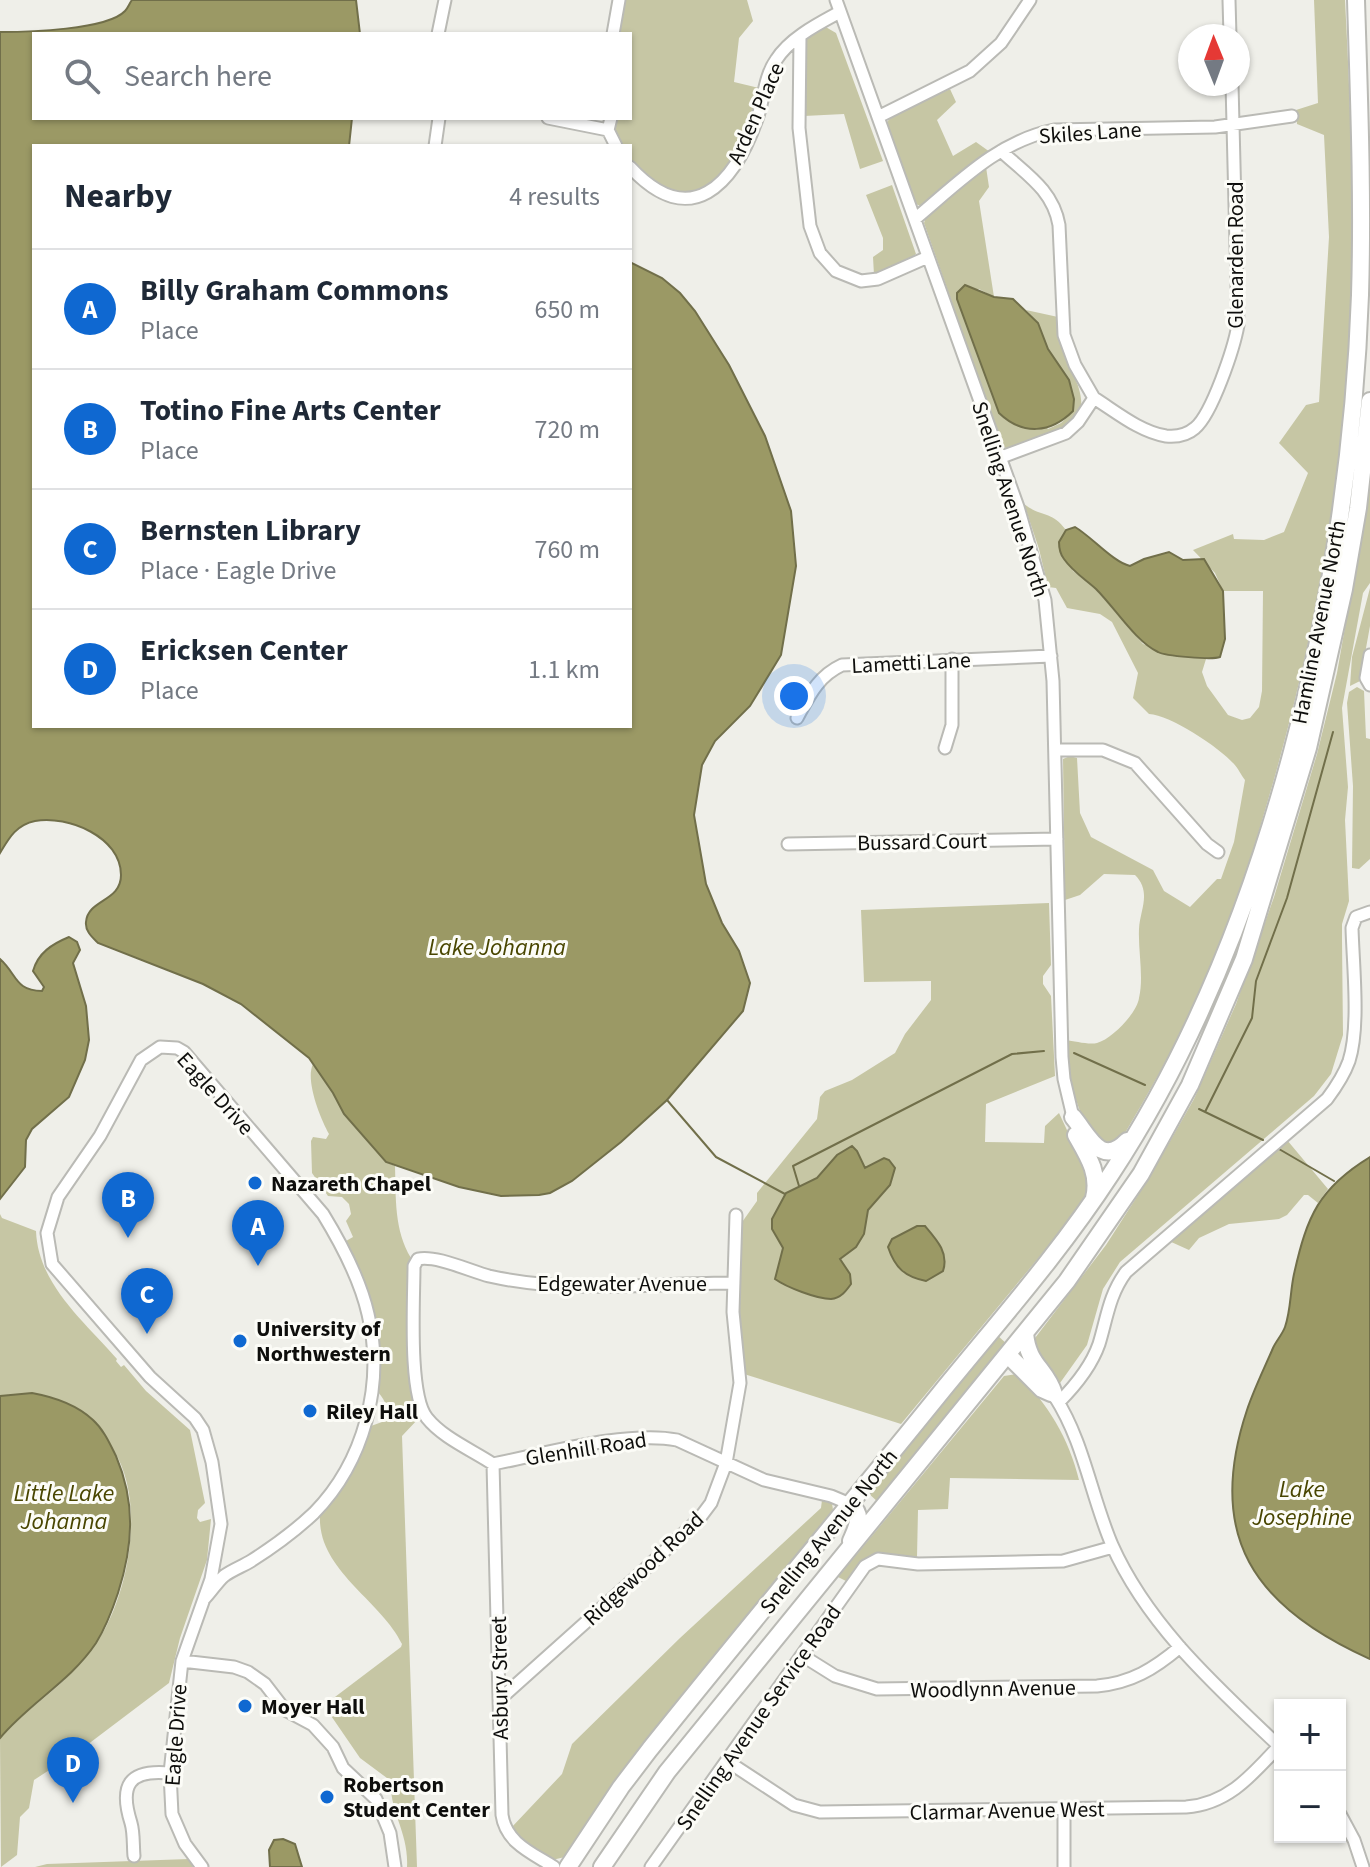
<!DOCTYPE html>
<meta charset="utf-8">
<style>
body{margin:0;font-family:"Source Sans 3",sans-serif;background:#f2f2f3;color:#1f2937}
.controls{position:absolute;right:24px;bottom:24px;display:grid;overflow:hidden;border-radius:0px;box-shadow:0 2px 6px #0004}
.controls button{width:72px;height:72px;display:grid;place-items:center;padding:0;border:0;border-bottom:2px solid #e0e1e3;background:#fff;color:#1f2937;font:40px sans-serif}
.compass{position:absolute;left:1178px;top:24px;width:72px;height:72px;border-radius:50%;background:#fff;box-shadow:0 2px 6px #0004;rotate:359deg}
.you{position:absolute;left:794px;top:696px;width:28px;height:28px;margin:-20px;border:6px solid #fff;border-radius:50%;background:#1a73e8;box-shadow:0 0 0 12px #1a73e833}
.badge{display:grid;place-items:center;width:52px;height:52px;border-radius:50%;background:#0f68d1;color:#fff;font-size:26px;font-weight:700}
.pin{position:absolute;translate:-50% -66px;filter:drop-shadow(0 2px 4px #0008)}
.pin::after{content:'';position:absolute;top:42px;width:28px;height:24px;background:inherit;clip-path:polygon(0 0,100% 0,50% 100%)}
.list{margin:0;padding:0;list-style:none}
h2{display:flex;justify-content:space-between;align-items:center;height:104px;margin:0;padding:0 32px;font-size:34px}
h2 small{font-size:26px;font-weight:400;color:#747a83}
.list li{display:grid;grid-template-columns:52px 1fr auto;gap:24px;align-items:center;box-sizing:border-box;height:120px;padding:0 32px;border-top:2px solid #e0e1e3}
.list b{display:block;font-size:30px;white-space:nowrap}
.list p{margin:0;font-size:26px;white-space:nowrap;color:#747a83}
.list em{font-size:26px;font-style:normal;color:#747a83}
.icon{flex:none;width:44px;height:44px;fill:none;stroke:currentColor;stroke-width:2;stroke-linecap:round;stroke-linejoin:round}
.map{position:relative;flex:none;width:1370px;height:1867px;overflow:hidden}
.search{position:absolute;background:#fff;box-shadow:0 2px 6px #0004;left:32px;top:32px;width:600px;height:88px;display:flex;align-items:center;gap:20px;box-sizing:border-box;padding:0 28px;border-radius:0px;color:#747a83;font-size:30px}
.panel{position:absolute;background:#fff;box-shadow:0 2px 6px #0004;left:32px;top:144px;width:600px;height:584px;border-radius:0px}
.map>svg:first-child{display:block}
.green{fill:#c6c6a4}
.water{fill:#9b9965;stroke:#716f4a;stroke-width:2}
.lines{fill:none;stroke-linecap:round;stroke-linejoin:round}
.stream{stroke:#716f4a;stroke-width:2}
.minor-casing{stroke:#babab5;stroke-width:15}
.highway-casing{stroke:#babab5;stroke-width:20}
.minor{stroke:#fff;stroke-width:11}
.highway{stroke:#fff;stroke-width:16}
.poi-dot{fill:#0f68d1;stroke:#fcfcf7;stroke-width:3}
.labels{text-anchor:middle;stroke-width:6;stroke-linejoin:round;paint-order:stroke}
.street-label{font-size:22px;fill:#0e0e0c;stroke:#fcfcf7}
.poi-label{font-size:22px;font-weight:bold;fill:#0e0e0c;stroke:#fcfcf7;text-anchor:start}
.water-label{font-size:24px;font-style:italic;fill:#494601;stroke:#fcfcf7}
</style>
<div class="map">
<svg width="1370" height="1867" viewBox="0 0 1370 1867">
<rect width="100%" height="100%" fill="#efefe9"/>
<path class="green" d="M623,0h124l6,21 -14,17 -5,44 25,6c-4,24 -13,43 -24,64 -5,10 -11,24 -20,31 -30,24 -64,0 -85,-24v-13h-10l-4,-11v-17h14v-84h-13z
M1314,0h31c6,117 11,233 4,350 -9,155 -39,308 -83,457 -14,48 -28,97 -47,143 -26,63 -59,124 -94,183l-10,9 -17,2c-22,-31 -30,-66 -32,-104 8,1 23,5 31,3 15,-4 40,-30 42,-45 5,-21 -1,-47 0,-69 1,-19 13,-37 -4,-54l-31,-1 -24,21 -15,5 -2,-141 7,-3 7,2 3,55 11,24 62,33 11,21 26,16 27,-28h4l13,-37 11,-62c-4,-5 -7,-12 -11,-16 -15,-17 -64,-49 -85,-50l-16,-16 5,-25 -26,-51 -12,-8 -33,-6 -11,-20 -8,-1 -9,-38 -15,-45c18,14 27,6 42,26l-7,12 14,29 21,16 49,57 32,11h13l18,4 -4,13 5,14 21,29 14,5 8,-2 9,-11 3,-16 1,-100h-40l-8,-18 -22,-23 40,-16 1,5 30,1 20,-8 24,-59 -29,-30 27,-38 13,-3 10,-165 -5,-102 -27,-11 -1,-14 22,-7z
M824,26l12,7 47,128 -23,8 -16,-55 -40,2 1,-77z
M950,89l6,13 -19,18 16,36 23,-14 14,10 -70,54 -4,-2 -29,-82 5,-6z
M986,167l3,20 -10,14 15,96 -15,-8 -22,10 17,42 74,88 13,-6 12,-12 -4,-31 -21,-31 -10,-26 -12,-13 32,7c1,10 1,21 4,31 9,28 39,61 -1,83 -16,8 -36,12 -53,19l-6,-5 -78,-222 3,-9z
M892,185l24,69 -9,7 -33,14 -1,-18 10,-7v-12l-17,-43z
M1370,484v99l-7,10 -21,115 6,79 -3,33 4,81 -7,23v16l1,95 -12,39 -17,22 -194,166 -17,27 -16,56 -27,38h-2l-22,-26 -4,-15 74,-97 43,-67 45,-79 42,-95 38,-107 43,-143 20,-81z
M1370,588v38l-10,55 -10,5 2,-29z
M1357,687l7,4 2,47 4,1v120l-11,10 -7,-1 1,-82 -6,-83 2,-11z
M1049,903l2,62 -8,11v8l8,12 4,80 -69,28 -1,38 59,1 1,-17 14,-13 30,64 -4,19 -30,42 -154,186 -157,-50 -6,-67 2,-82 17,-24v-8l60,-74 3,-22 5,-6 27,-11 43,-27 10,-19 26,-34v-19l-67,1 -3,-72z
M313,1064l20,29 11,21 42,48 9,4c1,32 -1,64 16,92l-3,7 4,130 7,23 -17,18 15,431h-10c2,-34 -18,-56 -16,-86l-31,-23 -35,-51 2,-4 74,-56 1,-3c-21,-44 -85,-74 -82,-129l31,-45 20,-44 11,-4c9,-12 4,-20 -4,-30 2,-59 -8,-98 -32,-151l7,-4 -7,-16 5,-7 -2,-10 -7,-7 -14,-1 -16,-23 -1,-32 2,-4 13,2 3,-5c-9,-16 -24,-54 -16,-70z
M1287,1140l41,49 -10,14 -10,-8h-4l-17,20 -8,4 -50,5 -30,14 -10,12 -20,-9z
M0,1214l2,4 34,13c2,53 48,90 81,128l-1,2 5,6 3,-2 22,26 44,39 15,73 -7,7 -1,8 3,4 11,-3 -4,41 -27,78 -11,45 -86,65 -49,32 -5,28 -9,9 -3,38 -16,12 -1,-129c21,-26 51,-42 73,-67 12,-13 24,-28 33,-44 25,-49 38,-129 7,-178 -7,-11 -66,-46 -81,-56l-32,3z
M996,1334l12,11 -130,157 -10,-9z
M1017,1374c31,29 52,65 62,106l-129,-2 -2,31 -30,1 -1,47c-45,-2 -38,-15 -71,24l-8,-4 166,-201z
M822,1500l10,3 1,7 -191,235 -32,43 -45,69 -13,3 -33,-21 -8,-11 51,-54 10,-30 108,-106 141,-130z
M189,1859l4,8h-158l12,-3z"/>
<path class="water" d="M132,0h224l4,34h-326v84h318l-3,28h-315v580h596v-464l32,16 18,15 15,18 34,54 36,71 26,75 5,55 -15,89 -31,51 -35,35 -13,24 -8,50 12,69 16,39 17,28 11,32 -7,28 -76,89 -46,42 -49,39 -22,12 -11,2 -38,1 -42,-9 -73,-25 -42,-48 -11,-21 -24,-35 -68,-54 -38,-20 -105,-41c-6,-6 -13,-12 -12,-21 2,-23 35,-20 35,-47 0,-38 -53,-60 -86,-54 -19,4 -26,17 -35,32v-821c27,0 107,-2 125,-21 3,-3 4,-7 7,-11z
M965,285l29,12 19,2 25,24 10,26 21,31 5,19 -1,12c-22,22 -50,25 -74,2l-42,-114v-6z
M1075,527c17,10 38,35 55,39l14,-7 25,-7 14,8 21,-1 19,32 2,48 -5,18c-8,3 -55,-1 -62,-5 -22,-10 -43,-44 -62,-63 -11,-10 -23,-17 -32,-30 -4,-5 -5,-10 -5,-17l7,-12z
M69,937l8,5 3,8 -7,13 13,43 3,34 -4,20 -16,37 -37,32 -6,11 -1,27 -25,32v-240c17,15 15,32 42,32l2,-4 -11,-16c5,-18 19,-27 36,-34z
M852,1146l5,5 8,17 19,-10 5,2 6,8 -5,17 -22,25 -4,24 -8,13 -16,12 10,15 1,10c-5,7 -10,14 -20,15 -14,0 -45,-12 -56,-20l8,-31 -11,-19v-10l14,-26 31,-15 20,-23z
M1370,1157v502c-116,-52 -165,-123 -123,-249 7,-21 17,-41 26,-62 3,-7 9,-13 12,-21 6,-17 5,-35 9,-53 13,-58 25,-86 76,-117z
M917,1226h8c12,14 24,27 18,45l-17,10c-21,-4 -31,-13 -38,-34l4,-8z
M32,1393c22,4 45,12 61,27 11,10 17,24 23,36 20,47 17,90 2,137 -6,18 -12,34 -22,50 -26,39 -67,60 -96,95v-342z
M283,1839l12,5 7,23h-32l-1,-17 5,-10z"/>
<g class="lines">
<path class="stream" d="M1074,1053l71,32
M667,1100l49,57 69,37
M1199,1109l64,31
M1205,1112l47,-94 4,-37 31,-83 46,-166
M1279,1149l55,32
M799,1186l-6,-20 219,-112 32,-3"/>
<g class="minor-casing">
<path id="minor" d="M836,0l182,507 27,93 8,81 9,376 2,22 9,38
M1229,0l1,36
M438,34l7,-34
M613,34l6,-34
M800,37l-1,91 11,98 10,27 16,18 25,10 17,-2 50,-22
M878,117l92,-46 31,-28 29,-43
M548,118l60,12 8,16
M608,130l3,-12
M435,146l4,-28
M1001,151c25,23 52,39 58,74l5,110 11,30 19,33
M630,167c61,66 104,17 127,-48 7,-19 7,-42 19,-59 14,-22 42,-36 64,-48
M915,219c42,-35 83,-78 139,-89l161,-3 77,-11
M999,458l67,-25 12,-11 16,-24c21,13 46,34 72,38 10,1 21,-1 29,-8 17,-14 39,-80 43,-103l-6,-241
M1370,655l-4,23 4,7
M797,718c12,-22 21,-42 45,-53l209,-9
M945,748l7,-23v-66
M1055,750h48l32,13 72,81 11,8
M788,844l269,-5
M734,1283c-81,0 -166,11 -245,-7 -19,-5 -53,-21 -71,-17l-4,7c0,33 -6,129 13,152 16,20 45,32 66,46 51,-10 135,-34 184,-24l87,40 67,16 19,8
M1055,1397c29,45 36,99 57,148 36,81 105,142 168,202
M1059,1402c17,-17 32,-35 40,-58 8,-26 10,-49 27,-72l201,-173c9,-12 17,-24 22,-38 11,-34 4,-96 3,-133l4,-11 14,-5
M493,1464l9,351c4,28 30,38 52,52
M803,1656l32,20 42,13 220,-3c34,-3 57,-17 83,-39
M182,1661l52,6 14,5 17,12 20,26 28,15 20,22 10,21 33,31 14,34 5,34
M499,1700l144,-129 56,-52 12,-16 15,-40 14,-80 -7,-71 3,-97
M727,1761l67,44 26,7 366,-5c42,-3 66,-32 93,-61
M1064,1809v58
M1340,1814l14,26 9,27
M134,1856c-1,-10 0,-23 -3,-33 -12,-38 -2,-54 39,-50
M202,1867l-17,-23 -13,-30 -2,-41 12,-112 29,-82 10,-55 -9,-62 -9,-32 -8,-12 -45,-41 -98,-113 -5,-31 11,-36 42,-61 41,-76 19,-13 17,1 7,4 139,162c19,31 37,65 45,100 17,70 -4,148 -54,199 -19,18 -41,34 -63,48 -8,5 -19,9 -27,15 -7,6 -13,16 -20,23
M651,1867l214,-301 13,-7 40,5 145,-3 50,-14"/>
</g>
<g class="highway-casing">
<path id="highway" d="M1073,1117c16,19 28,51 54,24
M1076,1135c12,21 24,39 18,63
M1025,1333c3,33 21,35 29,61
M1008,1355l34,34 9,4
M850,1504c14,11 7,23 1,37
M568,1867l53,-80 29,-38c96,-120 195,-238 292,-358 58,-71 119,-140 169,-217 161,-245 239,-589 249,-879 3,-98 -1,-197 -4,-295
M602,1867l65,-95 400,-491 74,-107 49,-89 54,-126 64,-211 36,-159 14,-81 12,-107"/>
</g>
<use href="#minor" class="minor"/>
<use href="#highway" class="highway"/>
</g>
<g class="poi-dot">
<circle cx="255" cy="1183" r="8"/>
<circle cx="240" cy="1341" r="8"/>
<circle cx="310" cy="1411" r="8"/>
<circle cx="245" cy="1706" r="8"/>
<circle cx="327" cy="1797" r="8"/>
</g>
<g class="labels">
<g class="street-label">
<text transform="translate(755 113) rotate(-66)" y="8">Arden Place</text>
<text transform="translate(1090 132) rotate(-4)" y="8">Skiles Lane</text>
<text transform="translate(1235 255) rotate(-90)" y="8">Glenarden Road</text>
<text transform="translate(1011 499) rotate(72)" y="8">Snelling Avenue North</text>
<text transform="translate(1318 622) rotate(-79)" y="8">Hamline Avenue North</text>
<text transform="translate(911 662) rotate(-3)" y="8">Lametti Lane</text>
<text transform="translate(922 841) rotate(-1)" y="8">Bussard Court</text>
<text transform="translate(216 1093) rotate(48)" y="8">Eagle Drive</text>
<text x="622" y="1291">Edgewater Avenue</text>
<text transform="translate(586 1448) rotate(-9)" y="8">Glenhill Road</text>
<text transform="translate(828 1531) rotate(-51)" y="8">Snelling Avenue North</text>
<text transform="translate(643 1568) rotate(-43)" y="8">Ridgewood Road</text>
<text transform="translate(499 1678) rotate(-91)" y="8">Asbury Street</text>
<text transform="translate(993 1688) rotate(-1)" y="8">Woodlynn Avenue</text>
<text transform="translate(758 1717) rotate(-55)" y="8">Snelling Avenue Service Road</text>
<text transform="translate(175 1735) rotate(-86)" y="8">Eagle Drive</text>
<text transform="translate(1007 1810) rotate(-1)" y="8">Clarmar Avenue West</text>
</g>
<g class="poi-label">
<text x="271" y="1191">Nazareth Chapel</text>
<text x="256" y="1336">University of<tspan x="256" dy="25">Northwestern</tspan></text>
<text x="326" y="1419">Riley Hall</text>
<text x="261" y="1714">Moyer Hall</text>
<text x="343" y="1792">Robertson<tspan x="343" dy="25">Student Center</tspan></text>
</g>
<g class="water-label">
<text x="497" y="955">Lake Johanna</text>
<text x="1302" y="1497">Lake<tspan x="1302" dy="28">Josephine</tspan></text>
<text x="64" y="1501">Little Lake<tspan x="64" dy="28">Johanna</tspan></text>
</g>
</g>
</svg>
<div class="controls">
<button>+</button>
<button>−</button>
</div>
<svg class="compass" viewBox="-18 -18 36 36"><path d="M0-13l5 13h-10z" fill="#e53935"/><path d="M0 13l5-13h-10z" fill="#747a83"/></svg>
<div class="you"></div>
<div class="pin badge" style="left:258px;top:1266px">A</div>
<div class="pin badge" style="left:128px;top:1238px">B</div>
<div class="pin badge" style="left:147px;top:1334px">C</div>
<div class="pin badge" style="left:73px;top:1803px">D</div>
<div class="search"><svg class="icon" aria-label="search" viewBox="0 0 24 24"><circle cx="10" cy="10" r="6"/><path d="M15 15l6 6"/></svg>Search here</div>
<section class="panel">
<h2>Nearby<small>4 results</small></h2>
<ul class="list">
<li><span class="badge">A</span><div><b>Billy Graham Commons</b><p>Place</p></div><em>650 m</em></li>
<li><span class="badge">B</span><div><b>Totino Fine Arts Center</b><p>Place</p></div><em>720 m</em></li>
<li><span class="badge">C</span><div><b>Bernsten Library</b><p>Place · Eagle Drive</p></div><em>760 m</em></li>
<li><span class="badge">D</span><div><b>Ericksen Center</b><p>Place</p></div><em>1.1 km</em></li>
</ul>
</section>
</div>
